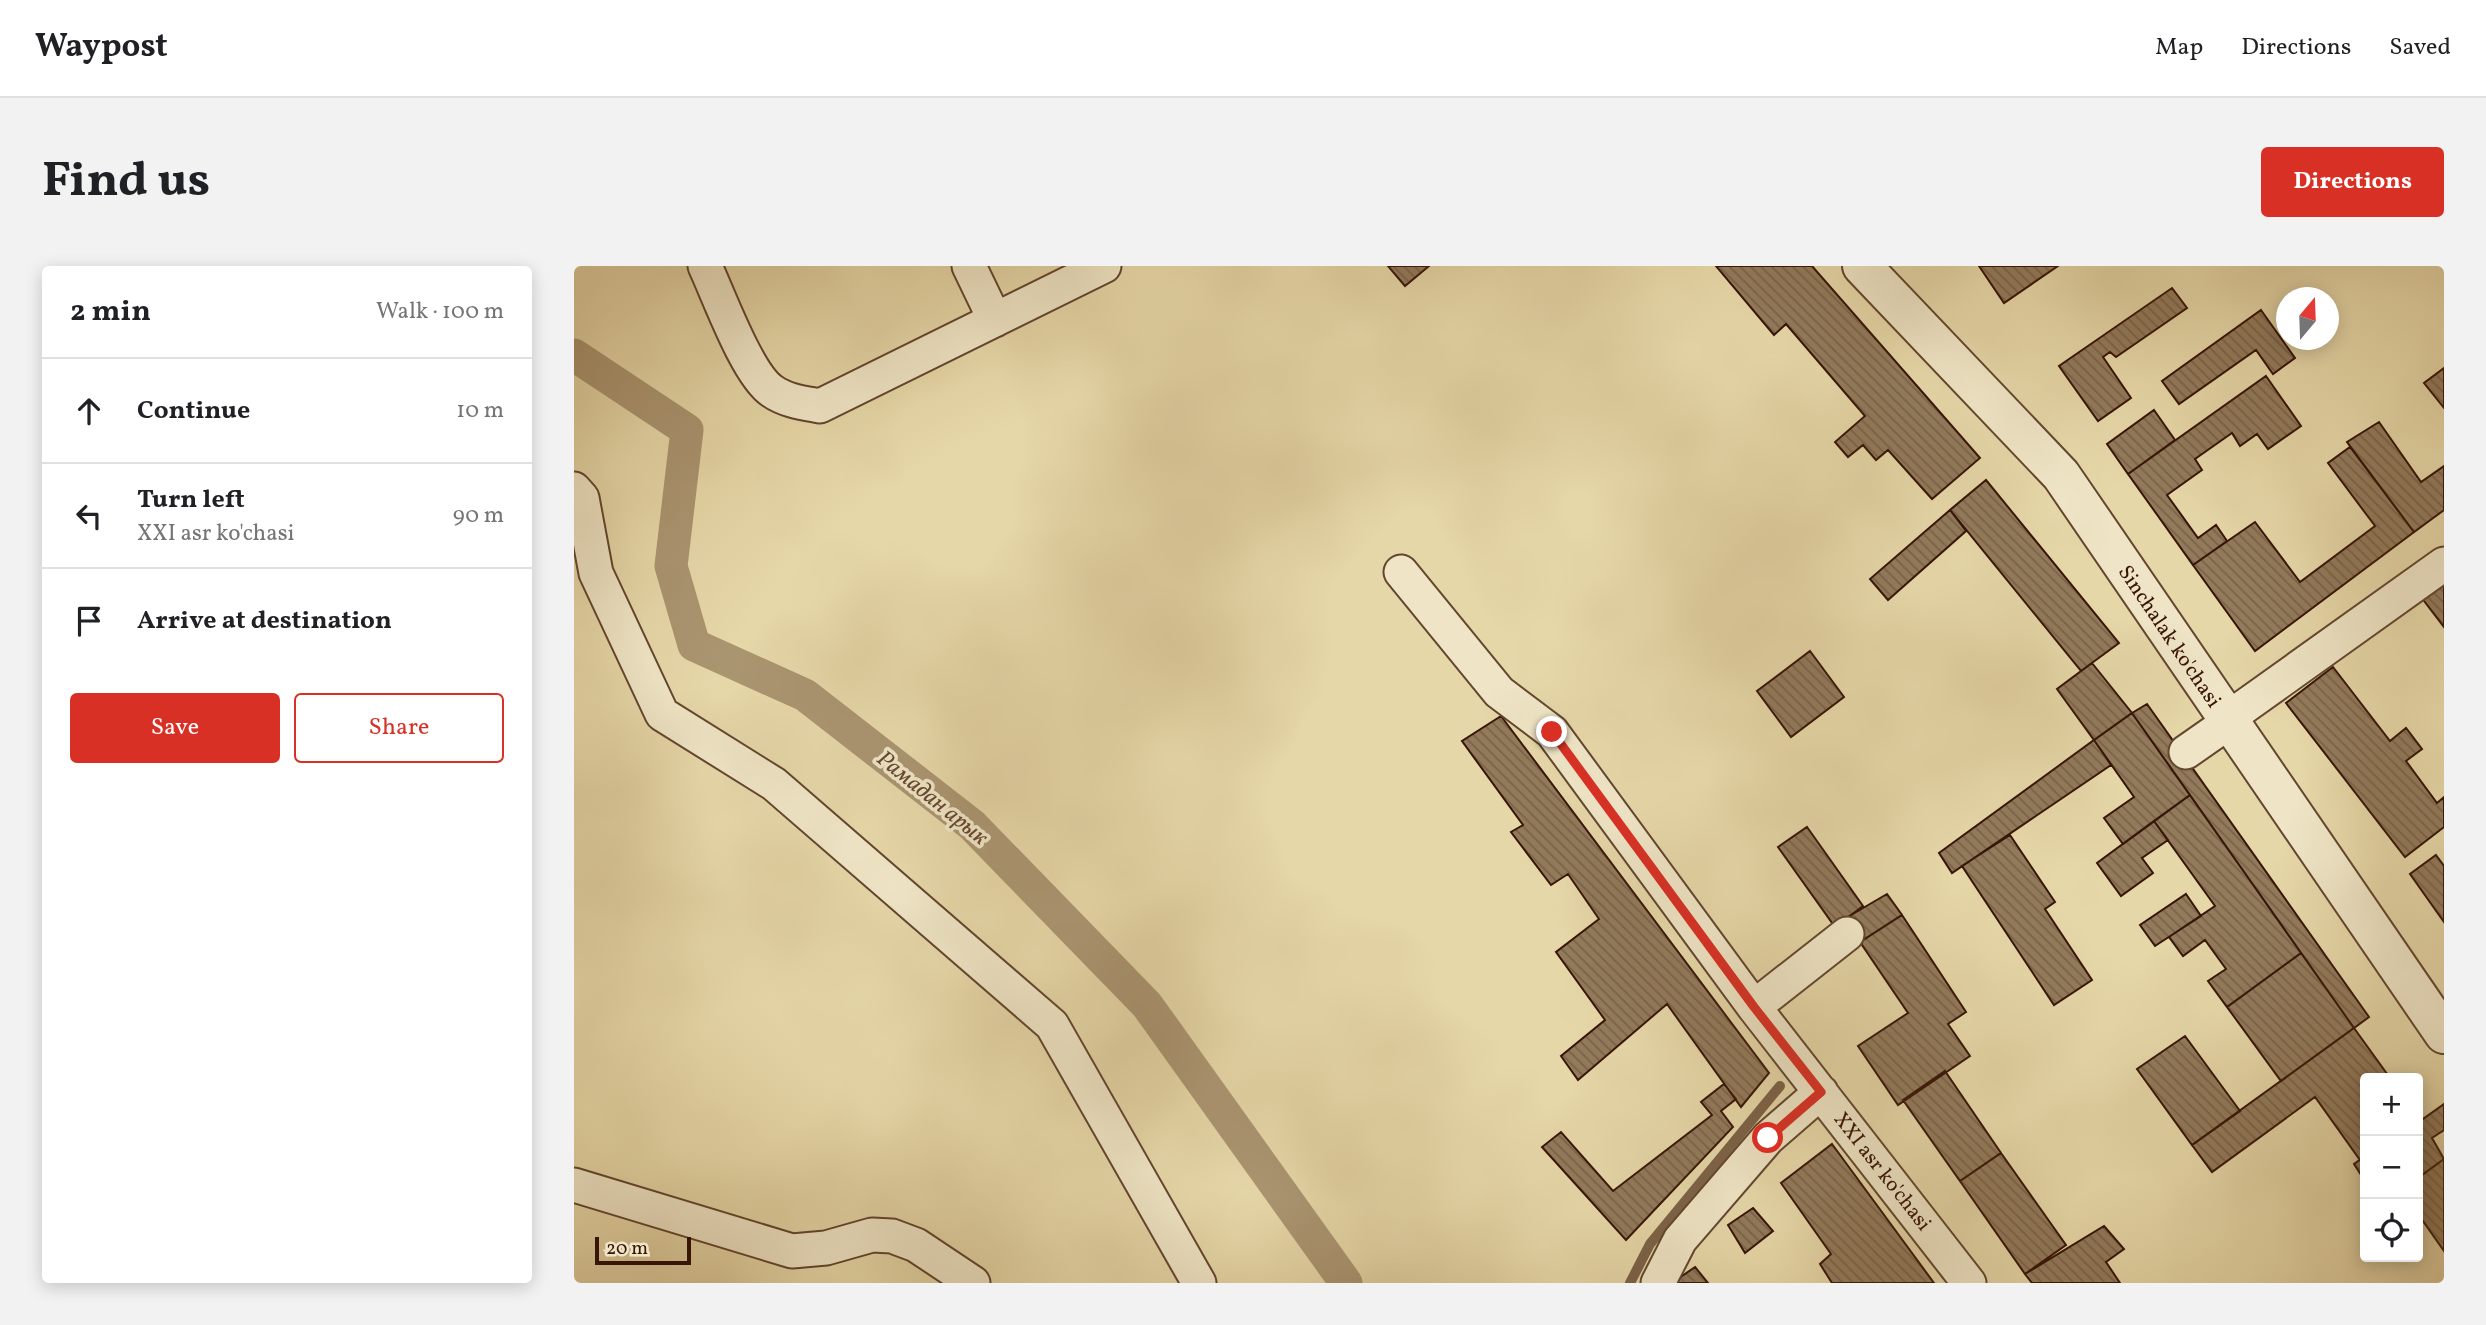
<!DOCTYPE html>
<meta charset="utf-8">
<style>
body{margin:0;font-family:Vollkorn,serif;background:#f2f2f2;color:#202124}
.controls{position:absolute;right:21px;bottom:21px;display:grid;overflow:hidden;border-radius:7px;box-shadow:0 4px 18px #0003}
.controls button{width:63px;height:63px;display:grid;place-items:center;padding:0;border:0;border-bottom:2px solid #e0e0e0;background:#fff;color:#202124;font:35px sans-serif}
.compass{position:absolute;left:1702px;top:21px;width:63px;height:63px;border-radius:50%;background:#fff;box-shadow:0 4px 18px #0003;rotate:19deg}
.scale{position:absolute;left:21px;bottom:18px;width:96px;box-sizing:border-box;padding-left:7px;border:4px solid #371507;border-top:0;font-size:19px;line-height:24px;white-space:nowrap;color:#371507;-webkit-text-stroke:5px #efe5c6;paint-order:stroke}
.stop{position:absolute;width:21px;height:21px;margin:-16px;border:5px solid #d93025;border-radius:50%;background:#fff}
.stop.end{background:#d93025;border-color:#fff;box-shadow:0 2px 7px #0008}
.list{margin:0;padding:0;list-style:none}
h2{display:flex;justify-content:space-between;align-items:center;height:91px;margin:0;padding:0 28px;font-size:30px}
h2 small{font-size:23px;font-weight:400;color:#757577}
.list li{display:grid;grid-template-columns:46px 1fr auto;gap:21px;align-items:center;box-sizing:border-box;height:105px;padding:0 28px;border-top:2px solid #e0e0e0}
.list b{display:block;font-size:26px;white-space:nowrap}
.list p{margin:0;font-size:23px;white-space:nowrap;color:#757577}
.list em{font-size:23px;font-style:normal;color:#757577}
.actions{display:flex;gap:14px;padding:21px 28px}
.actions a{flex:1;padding:16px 0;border:2px solid #d93025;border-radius:7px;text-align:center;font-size:24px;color:#d93025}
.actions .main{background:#d93025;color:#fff}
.icon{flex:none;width:38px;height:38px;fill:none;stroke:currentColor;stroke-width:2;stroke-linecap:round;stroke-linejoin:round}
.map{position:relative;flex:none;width:1870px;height:1017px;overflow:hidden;border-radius:7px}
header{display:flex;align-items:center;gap:42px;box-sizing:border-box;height:98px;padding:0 35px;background:#fff;border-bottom:2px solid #e0e0e0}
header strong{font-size:33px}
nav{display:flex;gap:38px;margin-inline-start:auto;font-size:24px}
.intro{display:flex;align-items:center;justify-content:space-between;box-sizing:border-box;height:168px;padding:0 42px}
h1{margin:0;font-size:49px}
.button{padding:18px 32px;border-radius:7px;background:#d93025;color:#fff;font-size:24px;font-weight:700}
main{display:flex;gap:42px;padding:0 42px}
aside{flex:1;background:#fff;border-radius:7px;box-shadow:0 4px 18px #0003}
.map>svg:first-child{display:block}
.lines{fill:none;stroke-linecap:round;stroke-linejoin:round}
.stream{stroke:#7c6247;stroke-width:10}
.canal{stroke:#aa9571;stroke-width:33}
.building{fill:url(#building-back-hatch);stroke:#371507;stroke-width:2}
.minor-casing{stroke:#63462f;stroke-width:37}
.tertiary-casing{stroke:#63462f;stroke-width:42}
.minor{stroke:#efe5c6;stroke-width:33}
.tertiary{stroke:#efe5c6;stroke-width:38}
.route{stroke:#d93025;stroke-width:9}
.labels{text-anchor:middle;stroke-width:7;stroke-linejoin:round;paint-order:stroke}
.street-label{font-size:21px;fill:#371507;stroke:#efe5c6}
.water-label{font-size:23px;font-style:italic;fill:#654831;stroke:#efe5c6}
</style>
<header>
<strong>Waypost</strong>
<nav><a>Map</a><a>Directions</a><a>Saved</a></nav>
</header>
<div class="intro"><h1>Find us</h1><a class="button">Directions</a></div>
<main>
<aside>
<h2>2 min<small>Walk · 100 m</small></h2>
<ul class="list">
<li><svg class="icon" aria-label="ahead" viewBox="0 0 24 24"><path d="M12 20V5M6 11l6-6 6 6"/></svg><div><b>Continue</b></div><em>10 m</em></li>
<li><svg class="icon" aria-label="left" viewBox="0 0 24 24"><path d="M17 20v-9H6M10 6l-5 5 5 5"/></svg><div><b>Turn left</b><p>XXI asr ko'chasi</p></div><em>90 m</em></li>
<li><svg class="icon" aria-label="arrive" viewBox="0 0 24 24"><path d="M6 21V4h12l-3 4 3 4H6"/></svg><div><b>Arrive at destination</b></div></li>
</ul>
<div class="actions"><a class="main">Save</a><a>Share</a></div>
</aside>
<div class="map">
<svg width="1870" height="1017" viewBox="0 0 1870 1017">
<defs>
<pattern id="building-back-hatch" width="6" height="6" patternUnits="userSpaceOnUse" patternTransform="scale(1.75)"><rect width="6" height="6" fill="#927a5b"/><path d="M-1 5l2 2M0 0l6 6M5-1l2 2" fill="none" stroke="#786349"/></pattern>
</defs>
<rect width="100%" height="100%" fill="#e6d7a8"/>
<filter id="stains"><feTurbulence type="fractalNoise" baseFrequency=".00286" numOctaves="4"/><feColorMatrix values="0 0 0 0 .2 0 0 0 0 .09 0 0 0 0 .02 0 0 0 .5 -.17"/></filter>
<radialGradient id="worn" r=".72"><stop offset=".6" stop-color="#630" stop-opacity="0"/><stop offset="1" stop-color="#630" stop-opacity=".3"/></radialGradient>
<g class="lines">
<path class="stream" d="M1056,1017l20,-39 130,-158"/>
<path class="canal" d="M0,89l113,75 -16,136 23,79 111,50 167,130 175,180 199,278"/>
</g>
<path class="building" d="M814,0h41l-24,20z
M1142,0h96l168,192 -48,41 -44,-49 -12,10 -13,-15 -15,12 -13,-15 30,-26 -79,-92 -12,11z
M1405,0h79l-54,37z
M1598,22l15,20 -71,49 -6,-5 -7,5 28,41 -33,23 -39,-55z
M1687,44l34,48 -22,16 -17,-24 -77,54 -17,-23z
M1870,102v40l-20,-25z
M1692,110l35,50 -33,23 -11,-15 -17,12 -8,-13 -37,26 7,11 -35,25 31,43 18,-13 11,16 -34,24 -65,-91z
M1580,144l21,30 -47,34 -21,-30z
M1805,156l42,60 23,-16v44l-30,22 -67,-90z
M1776,181l64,85 -159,119 -62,-86 62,-43 45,60 75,-56 -47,-63z
M1412,214l133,163 -38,28 -131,-161z
M1376,244l16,21 -78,69 -18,-21z
M1870,308v53l-26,-34z
M1236,385l34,46 -53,40 -34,-46z
M1518,397l40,50 -38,27 -37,-51z
M1759,401l57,74 16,-13 16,21 -16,12 31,42 7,-6v30l-39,30 -119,-154z
M1573,438l222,313 -15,11 -222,-315z
M1558,447l58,82 -67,49 -19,-26 30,-21 -40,-57z
M927,450l268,357 -28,34 -74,-103 -89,76 -17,-24 44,-36 -49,-68 43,-33 -31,-45 -17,11 -40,-53 12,-7 -61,-84z
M1520,474l17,25 -159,108 -13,-20z
M1616,529l111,158 -74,54 -19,-26 18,-12 -21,-29 -22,16 -14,-19 46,-31 -61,-85z
M1580,555l14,19 -26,18 11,15 -32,23 -24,-33z
M1233,561l56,79 -28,21 -57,-80z
M1436,569l45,67 -10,7 47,71 -38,25 -92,-139z
M1862,589l8,11v56l-34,-48z
M1313,628l15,21 -42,27 -14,-24z
M1612,628l15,22 -46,30 -15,-21z
M1328,649l64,97 -18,12 22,32 -72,49 -40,-59 50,-33 -48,-71z
M1727,687l53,75 -73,53 -54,-74z
M1780,762l36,50h-25v78l-5,4 -45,-63 -103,75 -20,-27z
M1611,770l55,75 -48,34 -55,-76z
M1371,805l56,82 -41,28 -57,-81z
M1150,818l12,15 -15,12 12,16 -107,113 -84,-93 19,-15 52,59 99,-76 -11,-13z
M1870,838v26l-12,8 12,21 -26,19v-58l2,1z
M1258,878l102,139h-102l-12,-19 11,-10 -50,-71z
M1427,887l65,92 -41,29 -65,-93z
M1791,890v25l-11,-17z
M1870,893v92l-26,-37v-36z
M1179,942l20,23 -28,22 -17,-28z
M1530,960l20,23 -18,13 14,21h-88l-7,-9z
M1121,1001l13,16h-36z"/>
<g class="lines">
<g class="minor-casing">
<path id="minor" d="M131,0c14,30 42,108 67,125 14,10 32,12 48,15l284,-140
M395,0l26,54
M0,223l8,9 14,75 66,141 112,70 278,241 147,258
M827,306l98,120 53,40 202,275 215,276
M1653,453l217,-155
M1612,486l43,-30
M1180,741l93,-73
M0,919l218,66 34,-3 46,-13 20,1 24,9 57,38
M1084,1017l22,-43 88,-102 53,-46"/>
</g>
<g class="tertiary-casing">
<path id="tertiary" d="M1288,0l199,209 383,559"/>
</g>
<use href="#minor" class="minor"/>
<use href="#tertiary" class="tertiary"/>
</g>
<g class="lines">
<path class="route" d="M978,466l202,275 67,85 -53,46"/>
</g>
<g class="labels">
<g class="street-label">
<text transform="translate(1596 370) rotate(56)" y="7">Sinchalak ko'chasi</text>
<text transform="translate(1309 905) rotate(52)" y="7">XXI asr ko'chasi</text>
</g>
<g class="water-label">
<text transform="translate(359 531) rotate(39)" y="8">Рамадан арык</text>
</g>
</g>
<rect width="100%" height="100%" filter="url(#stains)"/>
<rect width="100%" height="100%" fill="url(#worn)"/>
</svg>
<div class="controls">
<button>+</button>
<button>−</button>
<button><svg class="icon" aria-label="locate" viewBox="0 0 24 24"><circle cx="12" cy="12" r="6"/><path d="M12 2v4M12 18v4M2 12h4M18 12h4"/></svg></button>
</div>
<svg class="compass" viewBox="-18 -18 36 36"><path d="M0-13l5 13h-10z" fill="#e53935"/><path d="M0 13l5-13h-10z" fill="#757577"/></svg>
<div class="scale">20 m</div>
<div class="stop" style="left:1194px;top:872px"></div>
<div class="stop end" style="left:978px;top:466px"></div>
</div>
</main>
